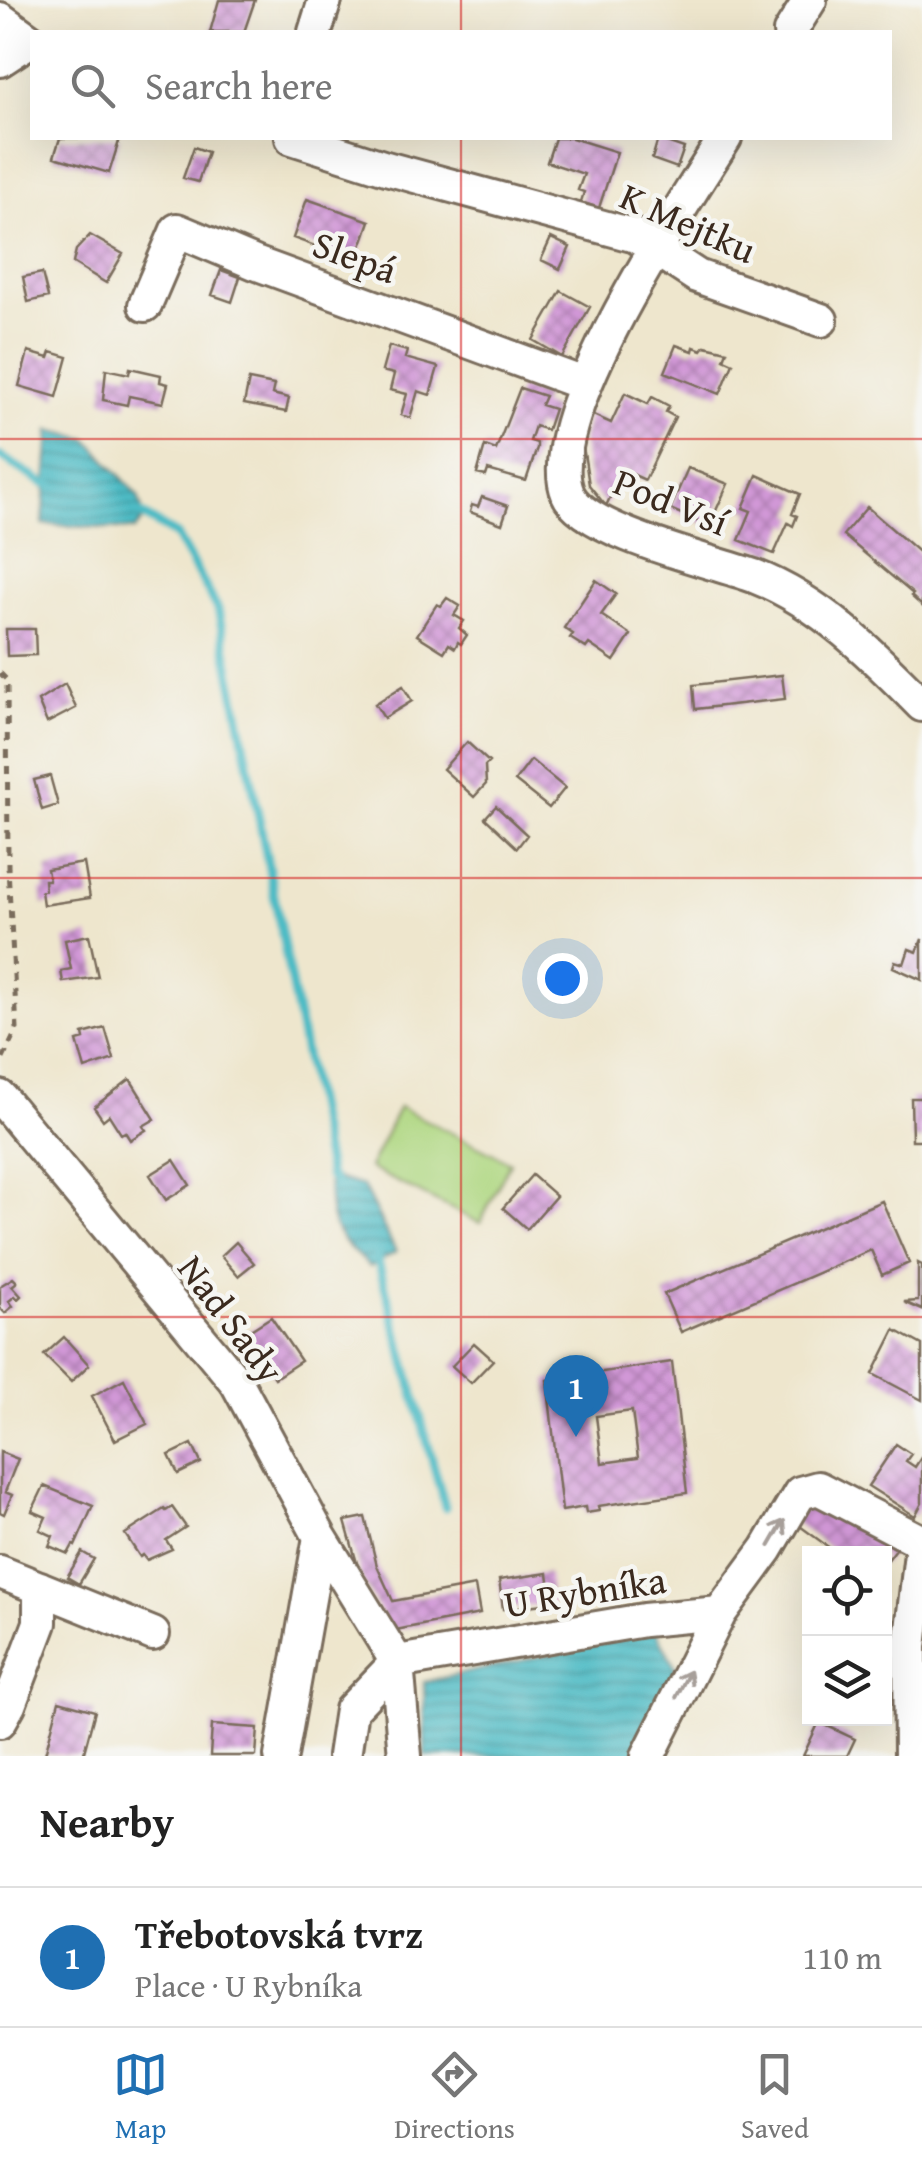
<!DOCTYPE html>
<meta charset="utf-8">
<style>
body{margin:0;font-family:"Gentium Book Plus",serif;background:#f6f6f6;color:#222}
.controls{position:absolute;right:30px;bottom:30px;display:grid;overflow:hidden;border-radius:0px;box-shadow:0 10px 40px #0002}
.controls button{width:90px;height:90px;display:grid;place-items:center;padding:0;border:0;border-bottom:2px solid #e0e0e0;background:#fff;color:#222;font:50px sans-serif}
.you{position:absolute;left:562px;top:978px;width:35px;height:35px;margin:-25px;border:8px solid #fff;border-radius:50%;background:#1a73e8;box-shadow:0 0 0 15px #1a73e833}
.badge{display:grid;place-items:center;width:65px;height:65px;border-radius:50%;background:#1f6fb2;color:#fff;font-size:32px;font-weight:700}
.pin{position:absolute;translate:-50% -82px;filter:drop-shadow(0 2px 5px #0008)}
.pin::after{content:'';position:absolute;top:52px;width:35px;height:30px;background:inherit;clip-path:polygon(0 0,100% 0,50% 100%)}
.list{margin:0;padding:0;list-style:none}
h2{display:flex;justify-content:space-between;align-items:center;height:130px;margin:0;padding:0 40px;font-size:42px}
h2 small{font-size:32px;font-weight:400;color:#767676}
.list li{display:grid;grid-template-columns:65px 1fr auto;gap:30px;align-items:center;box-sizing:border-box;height:140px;padding:0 40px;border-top:2px solid #e0e0e0}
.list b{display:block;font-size:38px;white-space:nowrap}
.list p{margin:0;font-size:32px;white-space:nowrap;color:#767676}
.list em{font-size:32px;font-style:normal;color:#767676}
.icon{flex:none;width:55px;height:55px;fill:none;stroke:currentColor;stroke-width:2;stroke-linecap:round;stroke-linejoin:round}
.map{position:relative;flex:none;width:922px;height:1756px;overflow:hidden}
.search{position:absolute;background:#fff;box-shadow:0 10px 40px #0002;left:30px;right:30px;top:30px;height:110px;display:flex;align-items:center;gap:25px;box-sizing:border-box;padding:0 35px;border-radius:0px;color:#767676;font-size:38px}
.sheet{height:270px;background:#fff}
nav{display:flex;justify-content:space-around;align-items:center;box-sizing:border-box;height:140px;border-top:2px solid #e0e0e0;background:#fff;font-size:28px;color:#767676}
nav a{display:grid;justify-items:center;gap:5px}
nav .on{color:#1f6fb2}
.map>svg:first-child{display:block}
.garden{fill:#afd781;stroke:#758050;stroke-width:2.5}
.water{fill:url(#water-rules);stroke:#447272;stroke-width:2.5}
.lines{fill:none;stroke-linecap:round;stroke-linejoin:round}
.stream{stroke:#4dbbc5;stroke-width:9}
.building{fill:url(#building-cross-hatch);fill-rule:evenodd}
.minor-casing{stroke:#7a6c5b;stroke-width:38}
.path{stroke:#7a6c5b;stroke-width:5;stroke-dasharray:8 8;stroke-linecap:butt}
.minor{stroke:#fff;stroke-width:32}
.oneway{stroke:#a79f9a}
.grid{fill:none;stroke:#d62828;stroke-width:2.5;stroke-opacity:0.55}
.labels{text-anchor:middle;stroke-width:9;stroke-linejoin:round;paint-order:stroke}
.street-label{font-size:38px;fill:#3b2a1e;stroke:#f6f6f2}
</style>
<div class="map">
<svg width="922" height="1756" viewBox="0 0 922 1756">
<defs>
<pattern id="water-rules" width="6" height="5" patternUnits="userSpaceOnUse" patternTransform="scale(2.5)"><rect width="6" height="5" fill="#4dbbc5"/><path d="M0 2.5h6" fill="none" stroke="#41989f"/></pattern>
<pattern id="building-cross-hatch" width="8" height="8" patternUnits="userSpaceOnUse" patternTransform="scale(2.5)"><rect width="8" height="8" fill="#d198d7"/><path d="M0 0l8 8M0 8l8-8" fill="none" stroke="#ab7cae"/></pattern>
</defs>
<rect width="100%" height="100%" fill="#f6f6f2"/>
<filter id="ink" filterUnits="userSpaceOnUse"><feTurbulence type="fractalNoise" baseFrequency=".01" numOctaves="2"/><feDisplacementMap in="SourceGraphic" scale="20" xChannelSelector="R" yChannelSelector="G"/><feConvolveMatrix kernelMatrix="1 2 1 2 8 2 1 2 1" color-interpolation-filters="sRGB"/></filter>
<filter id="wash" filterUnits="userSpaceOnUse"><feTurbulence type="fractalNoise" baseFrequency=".0048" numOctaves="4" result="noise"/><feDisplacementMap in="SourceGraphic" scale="40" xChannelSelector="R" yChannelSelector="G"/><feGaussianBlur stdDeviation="2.25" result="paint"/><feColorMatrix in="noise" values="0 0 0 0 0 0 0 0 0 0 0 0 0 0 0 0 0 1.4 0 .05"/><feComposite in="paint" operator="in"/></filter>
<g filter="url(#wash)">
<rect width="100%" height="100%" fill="#eee6cd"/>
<path class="garden" d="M399,1107l111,55 -30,61 -111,-55z"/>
<path class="water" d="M50,430l38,9 50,57 6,21 -9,13 -92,-6z
M329,1176l34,10 33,66 -26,15c-36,-32 -43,-42 -41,-91z
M656,1631l21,39 -44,86h-208l-1,-74z"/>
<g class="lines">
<path class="stream" d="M0,456l45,28 8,1
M137,512l39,23 42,74 111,567 8,9
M376,1254l69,253"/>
</g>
<g id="blocks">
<path class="building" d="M219,0h36l-11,32h-34z
M60,138h60l-11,35 -55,-16z
M555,138h17l45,14 -18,56 -18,-6 3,-10 -6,-2 6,-16 -37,-12z
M658,139l26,9 -7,20 -25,-9z
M194,147l14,5 -10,30 -15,-4z
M307,199l63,22 -14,40 -63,-23z
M90,235l33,19 -17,29 -33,-20 3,-13z
M551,238l19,9 -10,22 -19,-9z
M221,270l19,7 -8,25 -20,-7z
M42,273l6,24 -20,5 -5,-25z
M561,291l29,16 -28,50 -29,-17z
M676,345l17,6 1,-4 8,3 3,-4 22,5 -3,8 9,4 -13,31 -55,-22z
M389,346l18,5 -2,7 33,9 -8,28 -12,-4 -8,27 -9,-3 6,-21 -17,-4 4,-16 -12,-3z
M28,352l21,6 2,-6 17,5 -11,40 -38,-11z
M130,368l31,7 -1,7 8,2 -5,19 -34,-7 -2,9 -24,-5 3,-31 23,5z
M249,380l25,5 -2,9 17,4 -3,14 -42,-8z
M520,388l25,8 -4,9 13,4 -7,21 -12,-4 -5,15 7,2v5l-11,33 -38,-11 -2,6 -9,-2 8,-28 11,4z
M625,393l23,11 4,-7 17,9 -3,6 9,5 -30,63 -22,-10 -17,36 -17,-21 -7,-45 7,-27 22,10z
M688,468l40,16 -19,42 -39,-17z
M757,475l43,19 -8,20 5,2 -4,10 -5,-3 -14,31 -35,-14 12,-29 -8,-3z
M482,497l26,9 -6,18 -32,-12 2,-7 6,2z
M867,507l55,48v51l-11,-10 2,-2 -70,-59z
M596,580l20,14 -15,21 30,20 -17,26 -25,-17 -3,4 -16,-10 3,-4 -9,-6z
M447,598l13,8 -6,9 10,6 -5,7 8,7 -6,9 -3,-2 -3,6 -6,-4 -5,8 -27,-17 20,-31 4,2z
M6,629h29l1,26 -29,1z
M782,675l3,24 -90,10 -2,-24z
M65,684l11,24 -29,15 -9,-22z
M403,686l9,15 -28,17 -9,-14z
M467,742l22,20 -4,4 1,18 -12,13 -31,-28z
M531,760l34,28 -16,20 -34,-27z
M50,776l8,29 -16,5 -8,-30z
M496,806l31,29 -10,13 -32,-30z
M84,863l6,35 -47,7 -2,-14 4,-1 -1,-10h5l-2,-11z
M89,935l9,42 -35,5 -2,-11 10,-2 -6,-29z
M922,939v41l-29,-13 2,-6 9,3 5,-15 8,3z
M105,1028l9,31 -29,10 -8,-28 7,-2 -1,-5z
M130,1079l25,40 -12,7 3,4 -16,10 -5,-8 -4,2 -12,-19 -6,5 -9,-13z
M911,1098h11v42h-10z
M174,1160l16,25 -24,15 -16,-25z
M532,1175l24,21 -29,33 -24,-21z
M882,1201l27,62 -27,12 -11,-25 -190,82 -17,-38z
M236,1242l18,21 -16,13 -17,-20z
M918,1263l4,2v45l-18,-8 14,-1z
M13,1278l4,4 -5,4 9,10 -3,3 -3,-3 -6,5 4,5 -8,7 -5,-5v-22z
M271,1317l30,44 -26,17 -29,-45z
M895,1330l27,15v55l-49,-26z
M64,1337l25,28 -18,17 -27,-27z
M474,1343l19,17 -22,23 -19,-17z
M672,1362l15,131 -89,13 1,5 -13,2 -1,-6 -23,4 -15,-131zM632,1411l6,47 -36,5 -6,-47z
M124,1379l23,45 -32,16 -23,-44z
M192,1444l9,19 -23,11 -9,-19z
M896,1444l15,10 -5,7 9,6 7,-11v47l-7,13 -47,-30z
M0,1452l18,7 -13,33 7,3 -8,19 -4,-2z
M44,1486l49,20 -18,40 -2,-1 -5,9 -19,-8 4,-10 -13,-6 6,-13 -14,-6z
M811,1491l85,58 -12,16v-11h-46l-45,-33z
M172,1507l14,20 -20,13 6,9 -25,11 -4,-5 -3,2 -15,-23 39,-25 2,2z
M365,1517l12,49 16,35 82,-15 5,28 -90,17 -29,-54 -16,-56z
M82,1552l12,7 -15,25 -12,-7z
M548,1573l4,30 -49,6 -4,-29z
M59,1701l36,10 -12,45 -38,-2z
M819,1722l36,17 -8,17h-44z
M212,1725l46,3 -2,28h-46z"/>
</g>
</g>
<g filter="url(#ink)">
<use href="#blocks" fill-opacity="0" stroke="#7a6c5b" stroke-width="2.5"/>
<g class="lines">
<g class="minor-casing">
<path id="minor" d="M0,19l32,23
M315,32l10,-32
M790,32l20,-32
M0,60l29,-19
M292,138l94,30 250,68 61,40 124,44
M725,138c-41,65 -188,283 -157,356 16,38 147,68 186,82 67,26 118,78 168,129
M145,305l32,-75 78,33 329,121
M0,1097l237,286 83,154 77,125 8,94
M0,1572l153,62
M397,1662l247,-42 76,-7
M0,1721l9,-16 31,-82v-35
M281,1756l39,-219
M344,1756l7,-46 46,-48
M648,1756l72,-143 47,-64 33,-56 18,-5 104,54
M911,1756l-1,-109 12,-103"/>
</g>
<path class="path" d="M0,673l7,7 1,188 9,161 -17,36"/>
<use href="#minor" class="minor"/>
</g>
<defs><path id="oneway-shaft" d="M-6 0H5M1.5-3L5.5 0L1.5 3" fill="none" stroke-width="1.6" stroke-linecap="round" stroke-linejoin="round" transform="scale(2.5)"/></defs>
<g class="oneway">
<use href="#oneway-shaft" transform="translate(777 1533) rotate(-60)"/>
<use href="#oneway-shaft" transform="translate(683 1684) rotate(-63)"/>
</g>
</g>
<path class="grid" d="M461,0v32M461,138v1618M0,439h922M0,878h922M0,1317h922"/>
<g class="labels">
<g class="street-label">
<text transform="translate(688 223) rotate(24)" y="13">K Mejtku</text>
<text transform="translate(355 257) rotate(20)" y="13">Slepá</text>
<text transform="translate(671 502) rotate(22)" y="13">Pod Vsí</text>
<text transform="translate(231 1319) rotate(53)" y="13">Nad Sady</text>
<text transform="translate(585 1592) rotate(-9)" y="13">U Rybníka</text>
</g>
</g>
</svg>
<div class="controls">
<button><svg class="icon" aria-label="locate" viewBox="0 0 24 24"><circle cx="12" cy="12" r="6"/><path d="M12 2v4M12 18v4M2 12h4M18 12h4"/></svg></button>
<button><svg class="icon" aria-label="layers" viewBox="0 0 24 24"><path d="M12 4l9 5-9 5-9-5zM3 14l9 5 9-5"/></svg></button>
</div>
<div class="you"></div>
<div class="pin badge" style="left:576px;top:1437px">1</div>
<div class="search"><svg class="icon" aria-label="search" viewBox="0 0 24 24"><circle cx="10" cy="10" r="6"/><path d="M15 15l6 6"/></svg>Search here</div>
</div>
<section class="sheet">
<h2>Nearby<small></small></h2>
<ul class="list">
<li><span class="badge">1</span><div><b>Třebotovská tvrz</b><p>Place · U Rybníka</p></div><em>110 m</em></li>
</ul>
</section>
<nav>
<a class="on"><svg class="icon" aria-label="map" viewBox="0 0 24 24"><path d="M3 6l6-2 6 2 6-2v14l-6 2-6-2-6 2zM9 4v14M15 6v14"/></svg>Map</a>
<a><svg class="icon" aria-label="directions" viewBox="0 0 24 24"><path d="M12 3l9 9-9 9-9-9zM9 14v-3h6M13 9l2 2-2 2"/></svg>Directions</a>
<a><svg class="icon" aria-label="saved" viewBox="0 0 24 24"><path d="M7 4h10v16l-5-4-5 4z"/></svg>Saved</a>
</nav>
